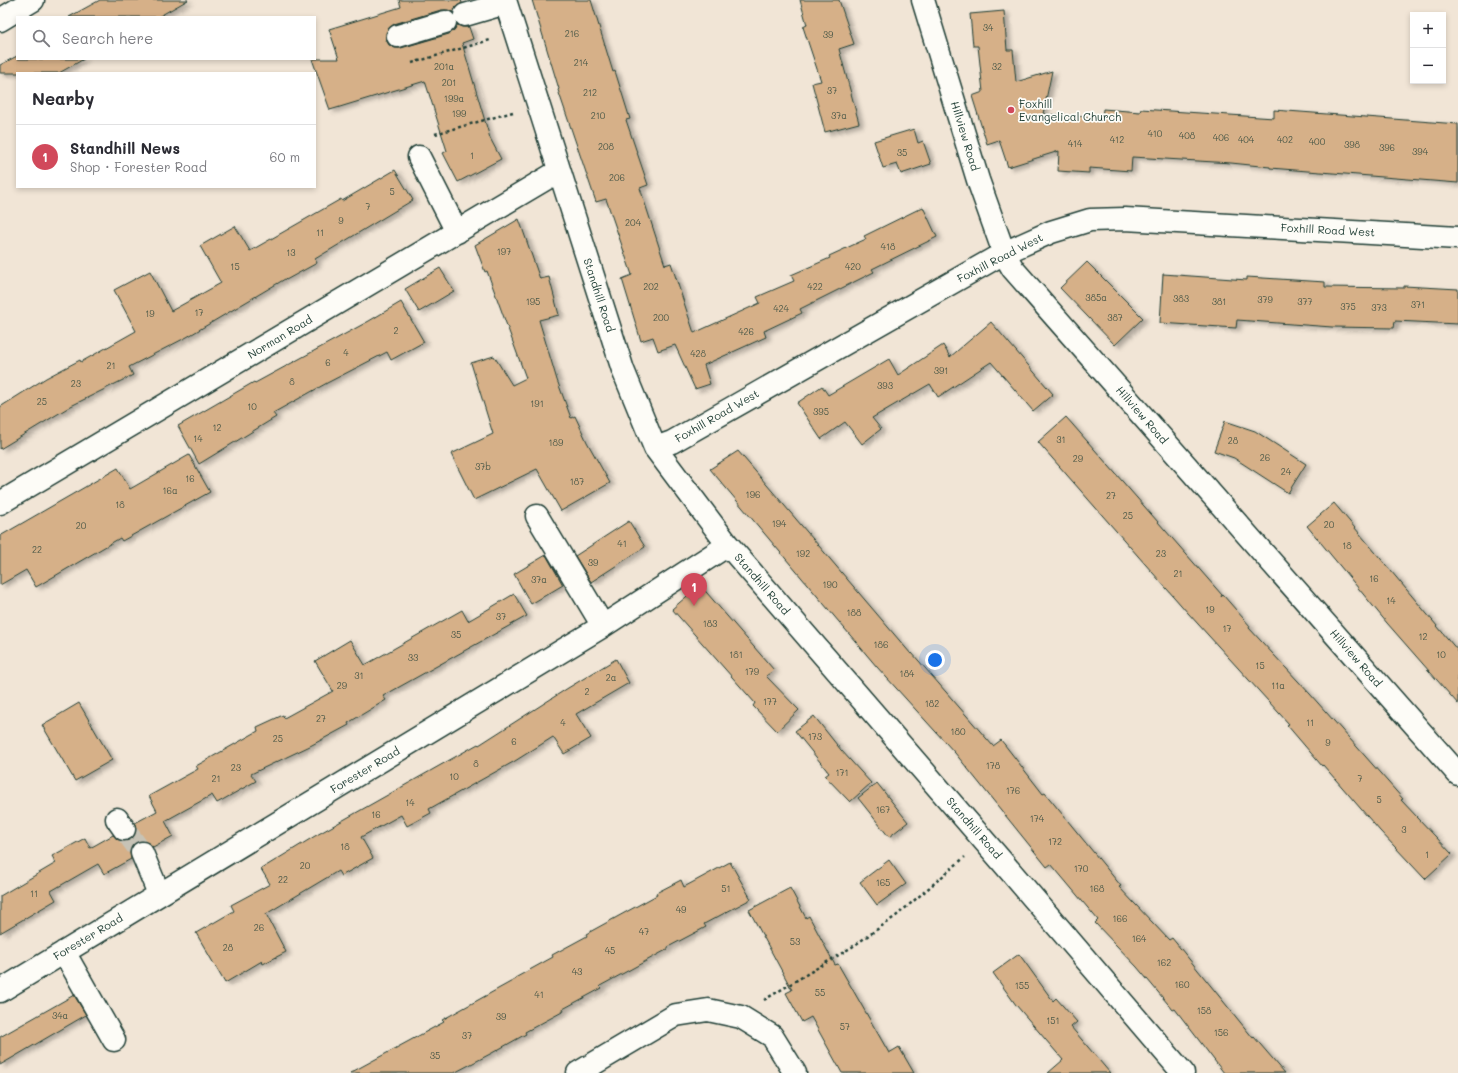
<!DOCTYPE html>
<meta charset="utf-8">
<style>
body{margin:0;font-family:Mali,sans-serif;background:#f7f7f7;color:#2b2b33}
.controls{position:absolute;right:12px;top:12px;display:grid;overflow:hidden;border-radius:0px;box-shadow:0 2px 6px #0003}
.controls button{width:36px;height:36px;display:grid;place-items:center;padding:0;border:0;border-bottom:1px solid #e1e1e2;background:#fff;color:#2b2b33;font:20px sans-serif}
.you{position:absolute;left:935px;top:660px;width:14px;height:14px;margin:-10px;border:3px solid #fff;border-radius:50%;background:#1a73e8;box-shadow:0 0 0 6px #1a73e833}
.badge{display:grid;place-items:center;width:26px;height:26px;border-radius:50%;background:#d1495b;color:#fff;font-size:13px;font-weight:700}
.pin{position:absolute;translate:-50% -33px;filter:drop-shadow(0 1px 2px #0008)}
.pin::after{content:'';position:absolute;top:21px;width:14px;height:12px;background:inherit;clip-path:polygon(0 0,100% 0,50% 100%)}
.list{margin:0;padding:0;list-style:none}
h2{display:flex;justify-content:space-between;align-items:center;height:52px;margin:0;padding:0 16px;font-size:17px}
h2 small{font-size:13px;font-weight:400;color:#7c7c81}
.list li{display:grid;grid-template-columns:26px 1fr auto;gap:12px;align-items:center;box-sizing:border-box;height:64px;padding:0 16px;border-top:1px solid #e1e1e2}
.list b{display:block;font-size:15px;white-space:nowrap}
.list p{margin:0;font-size:13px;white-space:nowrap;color:#7c7c81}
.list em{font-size:13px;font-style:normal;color:#7c7c81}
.icon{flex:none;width:22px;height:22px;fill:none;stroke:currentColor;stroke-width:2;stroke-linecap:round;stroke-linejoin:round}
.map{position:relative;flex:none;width:1458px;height:1073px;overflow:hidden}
.search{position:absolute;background:#fff;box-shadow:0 2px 6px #0003;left:16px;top:16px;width:300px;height:44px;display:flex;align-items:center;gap:10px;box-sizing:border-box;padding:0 14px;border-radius:0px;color:#7c7c81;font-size:15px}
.panel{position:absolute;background:#fff;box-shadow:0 2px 6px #0003;left:16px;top:72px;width:300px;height:116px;border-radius:0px}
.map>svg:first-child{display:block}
.building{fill:#d6b088;stroke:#1f3d34;filter:url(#shadow)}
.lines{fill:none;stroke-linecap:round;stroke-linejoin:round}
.minor-tunnel{stroke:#c7c3b6;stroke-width:22;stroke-dasharray:22 11;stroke-linecap:butt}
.minor-casing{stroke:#1f3d34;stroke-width:25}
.path{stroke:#1f3d34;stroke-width:2.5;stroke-dasharray:3 3;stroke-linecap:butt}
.minor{stroke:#fdfcf7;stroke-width:22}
.poi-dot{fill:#d1495b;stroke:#fdfcf7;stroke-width:1.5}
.labels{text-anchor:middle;stroke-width:3.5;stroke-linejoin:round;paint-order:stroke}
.number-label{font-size:9px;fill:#4d5a49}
.poi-label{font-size:11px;fill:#1f3d34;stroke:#fdfcf7;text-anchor:start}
.street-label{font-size:11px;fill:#1f3d34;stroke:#fdfcf7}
</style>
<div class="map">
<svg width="1458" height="1073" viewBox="0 0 1458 1073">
<defs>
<filter id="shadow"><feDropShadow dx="4.5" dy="2.5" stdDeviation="2" flood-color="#0004"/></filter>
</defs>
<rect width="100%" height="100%" fill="#f1e5d6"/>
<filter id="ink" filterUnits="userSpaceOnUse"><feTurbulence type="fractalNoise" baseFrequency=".025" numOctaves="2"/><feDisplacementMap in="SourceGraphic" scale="8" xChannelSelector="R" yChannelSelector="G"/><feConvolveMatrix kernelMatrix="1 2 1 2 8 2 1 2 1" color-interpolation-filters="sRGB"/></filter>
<g filter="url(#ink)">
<path class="building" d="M100,0h88l-30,17h-89z
M399,0h62l1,3 -6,4 -3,5 -5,-2h-7l-47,14 -5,4 -3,5v7l3,5 6,3h6l48,-14 5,-4 3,-5 5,2h7l4,12 -11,4 28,95 11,21 -43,23 -15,-29 4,-2 -22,-70 -95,29 -18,-51h27l-10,-30 72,-22z
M532,0h59l22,72 2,-1 15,48 -4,1 22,65 -8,3 25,77 6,-2 23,70 66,-30 -3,-6 37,-16 -3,-6 39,-17 -1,-2 37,-17 -2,-3 59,-29 14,30 -65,32 2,3 -74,37 2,4 -38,18 2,6 -62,28 6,19 -15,5 -20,-44 -17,6 -5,-14 -12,4 -19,-62 10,-4 -26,-76 -10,3 -38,-112 1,-1z
M800,0h39l15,44 -15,5 20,74 -34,9 -13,-49 9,-2 -18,-54 4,-2z
M1004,11l3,39h6l3,32 36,-11 -9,43 59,4 1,-9 37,3 1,-3 133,9v-8l184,14v59l-188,-15v-1l-39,-4 -99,-6 -1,14 -42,-3v5l-31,-2 1,-20 -51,16 -9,-27 -12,4 -15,-48 11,-4 -5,-46h-5l-3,-32z
M17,56v3h67l-25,14h-59v-8z
M914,129l4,14 5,-2 8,23 -30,10 -4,-10 -14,4 -9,-27z
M395,170l18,30 -98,59 2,4 -31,17 -1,-1 -98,58 -58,30 4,8 -62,31 -71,43v-42l46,-29 34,-18 1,2 55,-31 -22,-41 36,-19 21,40 50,-28 -21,-37 35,-20 15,25 91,-52 1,2z
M519,219l21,60 9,-2 10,38 -20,5 18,60 14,38 4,-2 12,26 23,41 -49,28 -24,-42 -63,31 -23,-46 42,-20 -22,-71 23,-7 18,29 14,-7 -39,-107 -2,1 -10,-27z
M1087,262l56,56 -28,27 -55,-57z
M440,268l14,23 -35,21 -14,-23z
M1163,274l84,6v-3l78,5v5l79,1v-2l54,3v35l-63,-3 -1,7 -62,-1 -95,-7 -1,8 -76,-5z
M401,302l23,40 -33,18 -4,-8 -60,31 -54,30 3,4 -77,47 -21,-38 76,-44 1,1 114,-62z
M991,322l62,72 -20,17 -42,-49 -53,35 -8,-13 -58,34 9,11 -19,15 -17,-22 -24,17 -24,-36 25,-17 6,9 61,-36 9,16 45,-30 7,12z
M1066,417l156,178 -1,2 2,-2 27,31 -1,2 61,66 55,62 38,43 -2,1 51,54 -27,25 -45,-48 -57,-66 -1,1 -35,-41 2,-1 -101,-111 -150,-171z
M1225,421l30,10 51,33 -18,29 -54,-35 -20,-7z
M738,451l173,203 1,-1 81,93 8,-6 42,54 2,-1 76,93 -2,1 50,53 3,-2 81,100 1,-1 31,36h-61l-49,-64 -2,1 -36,-43 -42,-44 3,-3 -47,-56 -4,3 -92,-114 -78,-86 -167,-198z
M189,455l21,37 -88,49 -2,-3 -84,49 -10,-17 -26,15v-49l118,-68 12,21z
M1334,503l124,148v53l-71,-81 -80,-97z
M629,521l16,26 -54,35 -16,-26z
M546,555l17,30 -32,19 -17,-30z
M700,585l74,85 -8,6 33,34 -22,21 -24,-25 2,-3 -83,-94z
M514,594l13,22 -144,80 3,4 -38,23 1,2 -39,21 -59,28 5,7 -39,22 -5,-8 -47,26 8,15 -20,11 -9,-6 -7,1 -5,4 -2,5 1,8 -27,15 -6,-10 -47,27 5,9 -56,33v-37l56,-33 -4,-7 33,-18 5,10 23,-13 6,5 6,1 6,-2 4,-5v-11l22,-12 -8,-15 49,-27 -2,-3 62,-35 -1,-4 26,-12 1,3 49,-27 -18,-30 35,-21 15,25 97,-55 6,11z
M616,659l13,24 -53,31 15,24 -27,16 -11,-17 -38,24 -86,48 2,4 -24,13 -6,-11 -40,22 12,21 -32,18 -3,-5 -72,43 20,38 -23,12 -1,-3 -37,22 -29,-50 38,-22 -3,-6 39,-21 -9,-15 54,-33 163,-92 1,1 89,-57z
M79,703l33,57 -37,21 -33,-56z
M814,716l27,34 30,33 -21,19 -25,-26 4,-3 -34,-42z
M877,783l31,39 -19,15 -31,-39z
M889,860l17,24 -29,21 -17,-23z
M730,862l21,37 -47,25 2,3 -38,20v2l-68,37 2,2 -39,21 1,2 -39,21 1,2 -34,19 -38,20h-104l94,-51 -2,-2 74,-41 -1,-1 38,-21 -1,-2 35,-19 -1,-2 71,-39 -1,-2 25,-13 3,7z
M790,888l16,30 3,-2 26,49 3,-1 51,89 10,-6 15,26h-72l-31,-56 -9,5 -16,-29 6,-3 -43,-80z
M1019,954l34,47 3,-3 21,24 -6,5 39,46h-62l15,-13 -47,-55 -23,-32z
M74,995l12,20 -86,50v-28z"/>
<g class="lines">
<path class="minor-tunnel" d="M124,829l18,24"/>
<g class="minor-casing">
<path id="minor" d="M505,0l118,370 32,78 73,97 271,313 184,215
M923,0l55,180 26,73 9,16 445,505
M465,15l41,-12
M0,20l33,-20
M398,36l47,-14
M419,157l38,75
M655,448l17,-6 332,-189 47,-21 39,-12 35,-1 333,19
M0,503l559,-332
M537,516l66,110
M117,819l7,10
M142,853l17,41
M64,952l50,88
M0,991l603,-365 125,-81
M578,1073l98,-58 32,-5 33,7 31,19 23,37"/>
</g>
<path class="path" d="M412,63l78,-23
M435,134l78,-22
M764,1000l88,-53 44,-31 69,-59"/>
<use href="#minor" class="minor"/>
</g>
</g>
<circle class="poi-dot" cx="1011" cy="110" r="4"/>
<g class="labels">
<g class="number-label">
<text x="988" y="31">34</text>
<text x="572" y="37">216</text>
<text x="828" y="38">39</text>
<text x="581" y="66">214</text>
<text x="444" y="70">201a</text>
<text x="997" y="70">32</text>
<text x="449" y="86">201</text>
<text x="832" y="94">37</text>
<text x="590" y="96">212</text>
<text x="454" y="102">199a</text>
<text x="459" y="117">199</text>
<text x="598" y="119">210</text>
<text x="839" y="119">37a</text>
<text x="1155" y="137">410</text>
<text x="1187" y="139">408</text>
<text x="1221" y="141">406</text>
<text x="1117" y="143">412</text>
<text x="1246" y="143">404</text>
<text x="1285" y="143">402</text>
<text x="1317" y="145">400</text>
<text x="1075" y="147">414</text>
<text x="1352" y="148">398</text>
<text x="606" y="150">208</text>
<text x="1387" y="151">396</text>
<text x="1420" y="155">394</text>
<text x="902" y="156">35</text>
<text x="472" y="159">1</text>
<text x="617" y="181">206</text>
<text x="392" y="195">5</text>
<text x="368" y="210">7</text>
<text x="341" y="224">9</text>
<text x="633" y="226">204</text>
<text x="320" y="236">11</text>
<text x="888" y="250">418</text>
<text x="504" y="255">197</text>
<text x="291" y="256">13</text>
<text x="235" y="270">15</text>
<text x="853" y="270">420</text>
<text x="651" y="290">202</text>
<text x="815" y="290">422</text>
<text x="1096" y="301">385a</text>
<text x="1181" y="302">383</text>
<text x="1265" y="303">379</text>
<text x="533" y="305">195</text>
<text x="1219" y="305">381</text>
<text x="1305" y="305">377</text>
<text x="1418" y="308">371</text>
<text x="1348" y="310">375</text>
<text x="1379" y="311">373</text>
<text x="781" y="312">424</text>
<text x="199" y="316">17</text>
<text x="150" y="317">19</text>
<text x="661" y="321">200</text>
<text x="1115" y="321">387</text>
<text x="396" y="334">2</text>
<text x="746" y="335">426</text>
<text x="346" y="356">4</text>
<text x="698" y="357">428</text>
<text x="328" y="366">6</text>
<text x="111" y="369">21</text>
<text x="941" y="374">391</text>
<text x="292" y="385">8</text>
<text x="76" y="387">23</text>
<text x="885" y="389">393</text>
<text x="42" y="405">25</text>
<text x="537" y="407">191</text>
<text x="252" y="410">10</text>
<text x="821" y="415">395</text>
<text x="217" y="431">12</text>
<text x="198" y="442">14</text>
<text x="1061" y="443">31</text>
<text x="1233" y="444">28</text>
<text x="556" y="446">189</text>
<text x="1265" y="461">26</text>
<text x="1078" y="462">29</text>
<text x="483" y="470">37b</text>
<text x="1286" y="475">24</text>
<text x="190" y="482">16</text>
<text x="577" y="485">187</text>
<text x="170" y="494">16a</text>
<text x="753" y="498">196</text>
<text x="1111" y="499">27</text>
<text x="120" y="508">18</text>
<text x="1128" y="519">25</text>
<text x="779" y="527">194</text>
<text x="1329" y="528">20</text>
<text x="81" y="529">20</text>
<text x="622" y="547">41</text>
<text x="1347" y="549">18</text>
<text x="37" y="553">22</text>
<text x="803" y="557">192</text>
<text x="1161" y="557">23</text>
<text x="593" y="566">39</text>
<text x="1178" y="577">21</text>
<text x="1374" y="582">16</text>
<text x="539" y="583">37a</text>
<text x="830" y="588">190</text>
<text x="1391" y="604">14</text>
<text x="1210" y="613">19</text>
<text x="854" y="616">188</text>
<text x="501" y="620">37</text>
<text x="710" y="627">183</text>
<text x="1227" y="632">17</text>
<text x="456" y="638">35</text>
<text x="1423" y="640">12</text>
<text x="881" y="648">186</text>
<text x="736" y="658">181</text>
<text x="1441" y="658">10</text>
<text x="413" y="661">33</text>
<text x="1260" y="669">15</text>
<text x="752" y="675">179</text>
<text x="907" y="677">184</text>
<text x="359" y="679">31</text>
<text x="611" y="681">2a</text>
<text x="342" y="689">29</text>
<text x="1278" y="689">11a</text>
<text x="587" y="695">2</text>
<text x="770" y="705">177</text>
<text x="932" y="707">182</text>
<text x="321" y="722">27</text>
<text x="563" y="726">4</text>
<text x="1310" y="726">11</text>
<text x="958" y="735">180</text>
<text x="815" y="740">173</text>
<text x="278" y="742">25</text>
<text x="514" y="745">6</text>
<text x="1328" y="746">9</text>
<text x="476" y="767">8</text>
<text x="993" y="769">178</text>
<text x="236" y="771">23</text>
<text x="842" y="776">171</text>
<text x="454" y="780">10</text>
<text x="216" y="782">21</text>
<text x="1360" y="782">7</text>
<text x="1013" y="794">176</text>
<text x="1379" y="803">5</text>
<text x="410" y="806">14</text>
<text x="883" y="813">167</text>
<text x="376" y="818">16</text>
<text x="1037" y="822">174</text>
<text x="1404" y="833">3</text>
<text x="1055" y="845">172</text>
<text x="345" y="850">18</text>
<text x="1427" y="858">1</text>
<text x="305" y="869">20</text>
<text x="1081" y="872">170</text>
<text x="283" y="883">22</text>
<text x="883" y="886">165</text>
<text x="726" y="892">51</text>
<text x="1097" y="892">168</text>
<text x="34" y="897">11</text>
<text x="681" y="913">49</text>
<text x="1120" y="922">166</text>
<text x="259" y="931">26</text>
<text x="644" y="935">47</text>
<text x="1139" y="942">164</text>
<text x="795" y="945">53</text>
<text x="228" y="951">28</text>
<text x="610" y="954">45</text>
<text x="1164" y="966">162</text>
<text x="577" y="975">43</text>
<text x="1182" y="988">160</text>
<text x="1022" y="989">155</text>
<text x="820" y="996">55</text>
<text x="539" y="998">41</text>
<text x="1204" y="1014">158</text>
<text x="60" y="1019">34a</text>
<text x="501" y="1020">39</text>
<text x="1053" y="1024">151</text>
<text x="845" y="1030">57</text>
<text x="1221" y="1036">156</text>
<text x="467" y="1039">37</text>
<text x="435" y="1059">35</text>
</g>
<g class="poi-label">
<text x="1019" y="108">Foxhill<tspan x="1019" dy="13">Evangelical Church</tspan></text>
</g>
<g class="street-label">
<text transform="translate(965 136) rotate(73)" y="4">Hillview Road</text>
<text transform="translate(1328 230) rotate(3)" y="4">Foxhill Road West</text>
<text transform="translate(1000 258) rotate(-27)" y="4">Foxhill Road West</text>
<text transform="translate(599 295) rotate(72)" y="4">Standhill Road</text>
<text transform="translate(280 337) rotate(-31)" y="4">Norman Road</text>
<text transform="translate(1142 415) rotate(49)" y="4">Hillview Road</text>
<text transform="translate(717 416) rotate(-30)" y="4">Foxhill Road West</text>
<text transform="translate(762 584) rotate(49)" y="4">Standhill Road</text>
<text transform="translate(1356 658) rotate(49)" y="4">Hillview Road</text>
<text transform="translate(365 770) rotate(-31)" y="4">Forester Road</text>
<text transform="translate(974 828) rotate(49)" y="4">Standhill Road</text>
<text transform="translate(88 937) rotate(-31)" y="4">Forester Road</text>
</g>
</g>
</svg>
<div class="controls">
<button>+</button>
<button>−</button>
</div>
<div class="you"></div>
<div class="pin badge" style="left:694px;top:606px">1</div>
<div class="search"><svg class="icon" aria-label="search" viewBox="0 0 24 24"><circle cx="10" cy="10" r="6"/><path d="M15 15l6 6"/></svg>Search here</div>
<section class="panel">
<h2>Nearby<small></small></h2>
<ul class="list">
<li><span class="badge">1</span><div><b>Standhill News</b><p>Shop · Forester Road</p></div><em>60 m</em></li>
</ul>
</section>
</div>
